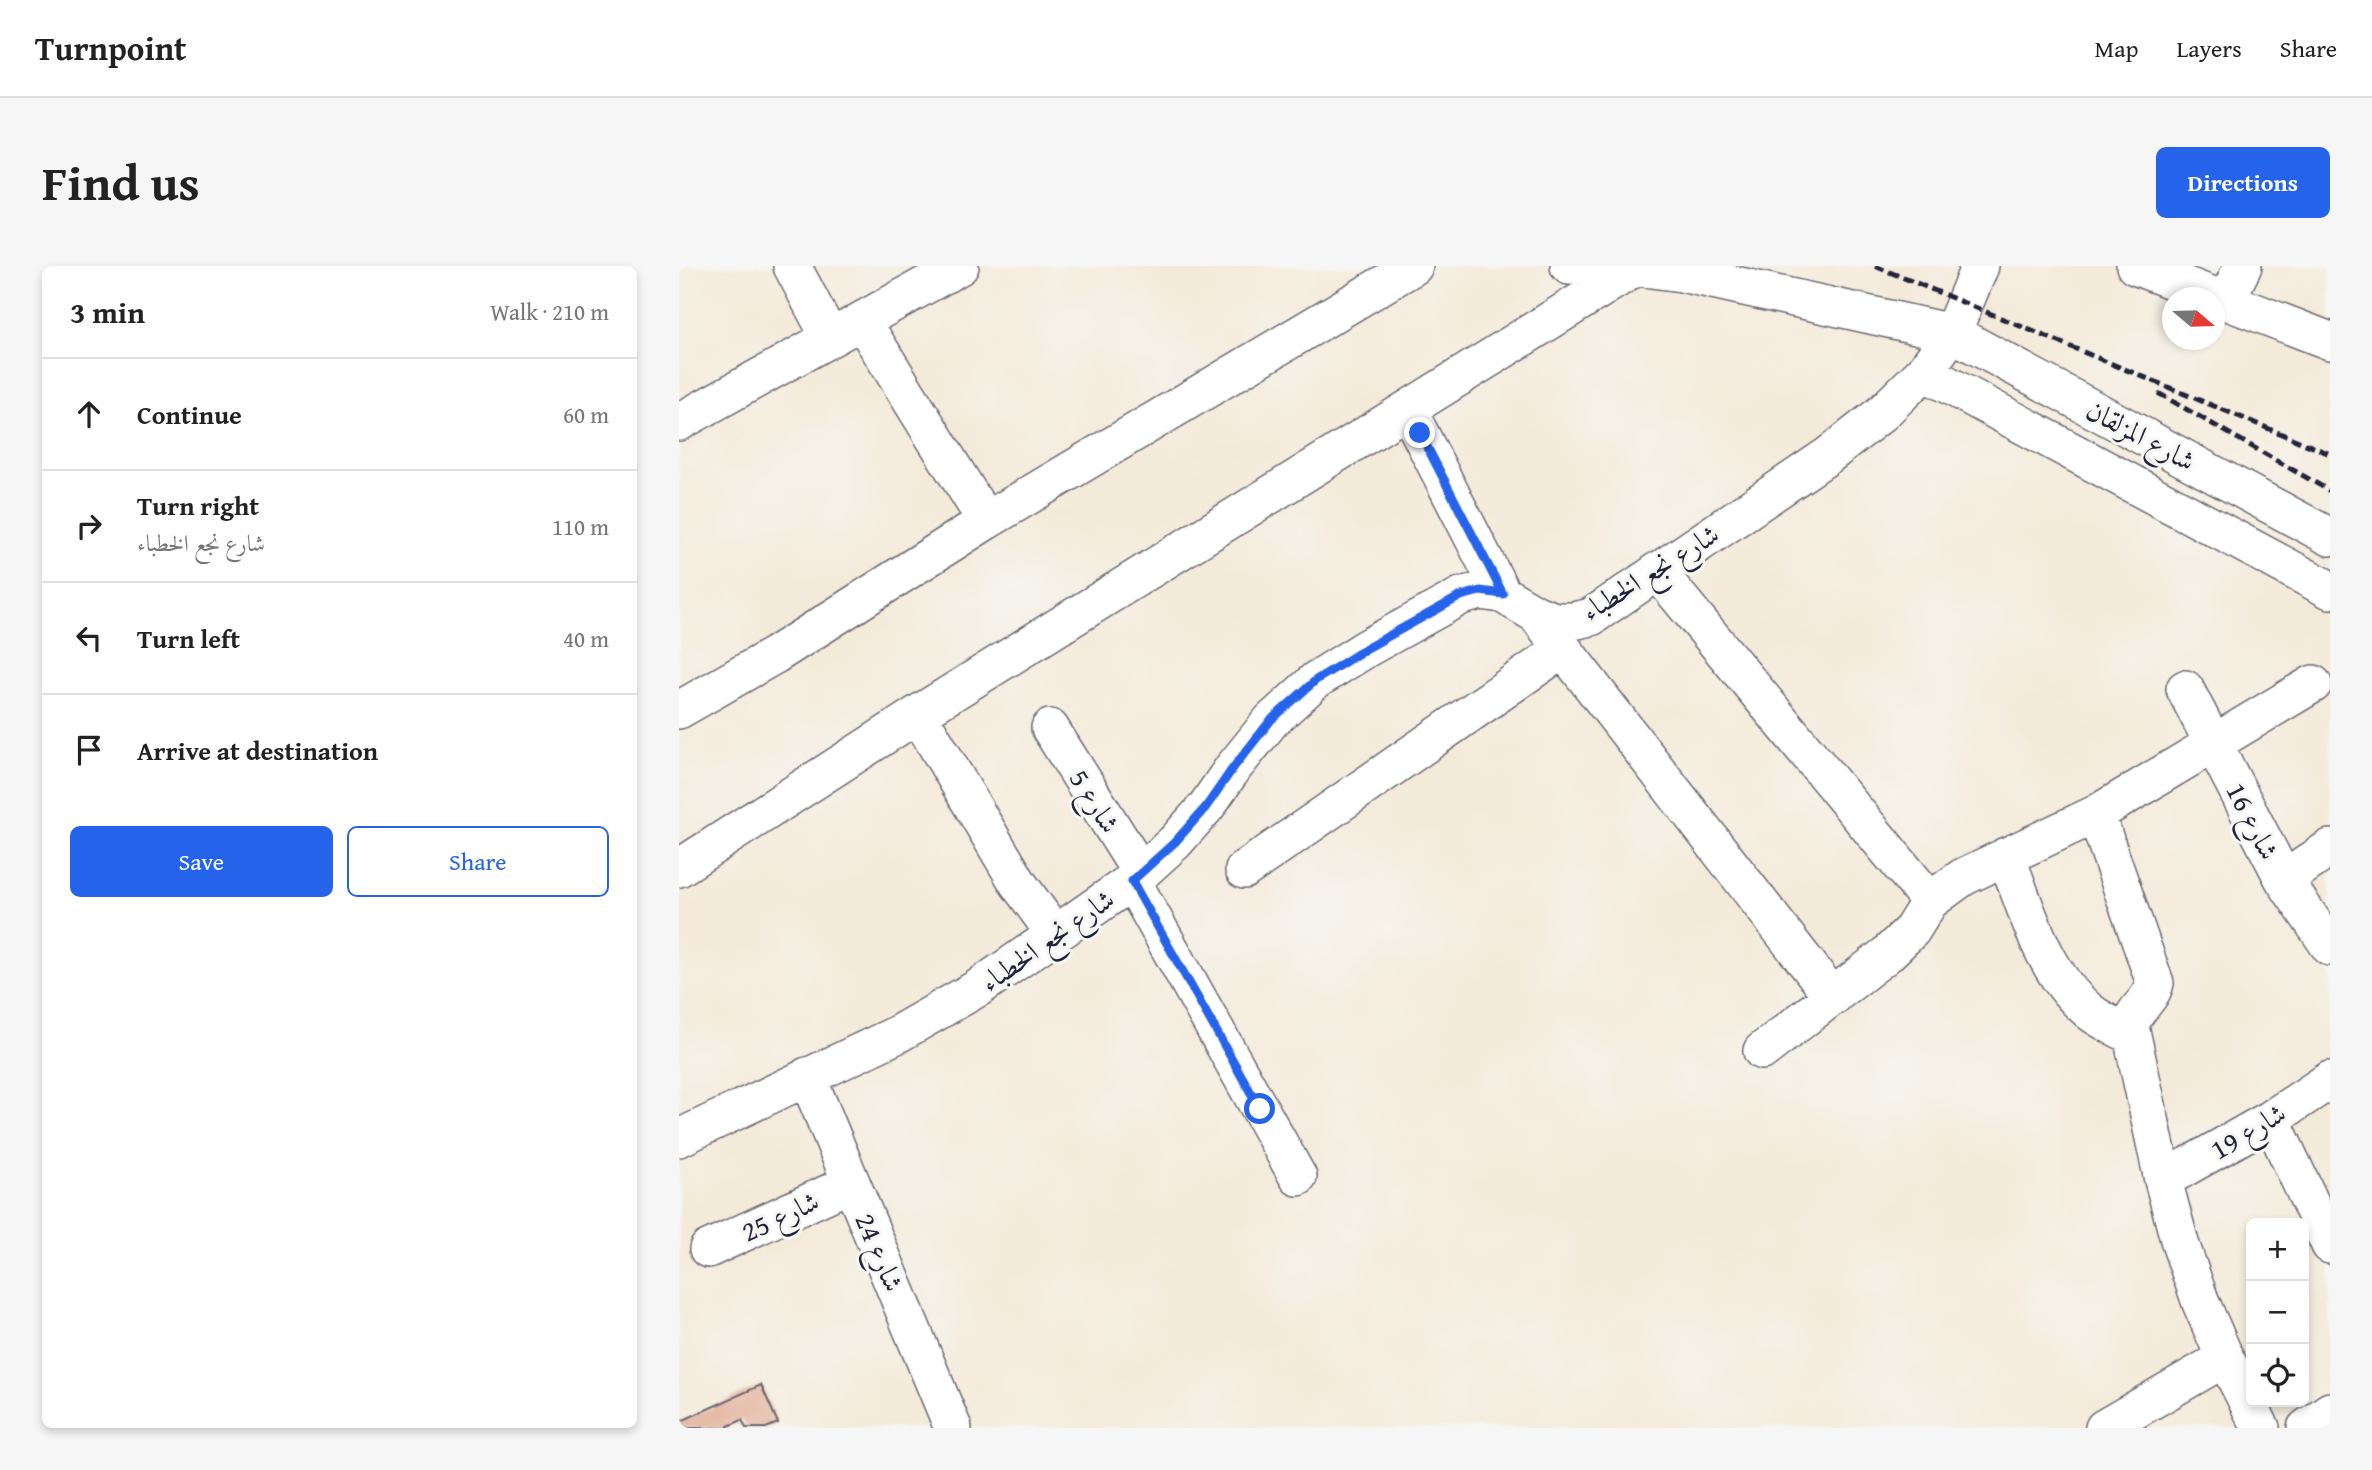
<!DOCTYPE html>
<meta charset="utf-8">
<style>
body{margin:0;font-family:"Gentium Book Plus",Amiri,serif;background:#f6f6f6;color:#222}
.controls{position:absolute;right:21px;bottom:21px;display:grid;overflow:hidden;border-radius:10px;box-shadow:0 4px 10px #0003}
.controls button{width:63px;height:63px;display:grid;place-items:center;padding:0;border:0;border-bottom:2px solid #e0e0e0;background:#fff;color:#222;font:35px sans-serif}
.compass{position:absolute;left:1483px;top:21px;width:63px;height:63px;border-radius:50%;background:#fff;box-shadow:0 4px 10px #0003;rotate:109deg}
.stop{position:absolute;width:21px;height:21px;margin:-16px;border:5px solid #2563eb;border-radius:50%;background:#fff}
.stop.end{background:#2563eb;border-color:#fff;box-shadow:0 2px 7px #0008}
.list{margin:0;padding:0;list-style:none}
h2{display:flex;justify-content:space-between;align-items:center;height:91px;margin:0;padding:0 28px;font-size:30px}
h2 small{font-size:23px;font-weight:400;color:#767676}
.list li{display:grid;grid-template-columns:46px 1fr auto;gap:21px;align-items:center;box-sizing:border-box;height:112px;padding:0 28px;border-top:2px solid #e0e0e0}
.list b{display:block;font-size:26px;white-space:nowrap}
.list p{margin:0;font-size:23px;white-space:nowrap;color:#767676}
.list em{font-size:23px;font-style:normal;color:#767676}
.actions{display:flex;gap:14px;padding:21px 28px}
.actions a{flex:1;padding:16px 0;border:2px solid #2563eb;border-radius:10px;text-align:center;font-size:24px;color:#2563eb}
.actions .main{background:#2563eb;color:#fff}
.icon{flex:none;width:38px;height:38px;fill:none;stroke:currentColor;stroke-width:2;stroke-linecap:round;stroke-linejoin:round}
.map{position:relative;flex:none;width:1651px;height:1162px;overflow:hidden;border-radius:10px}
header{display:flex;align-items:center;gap:42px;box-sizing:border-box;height:98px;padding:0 35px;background:#fff;border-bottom:2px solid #e0e0e0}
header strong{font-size:33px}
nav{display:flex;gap:38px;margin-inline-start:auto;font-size:24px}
.intro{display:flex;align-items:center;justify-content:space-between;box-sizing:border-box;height:168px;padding:0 42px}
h1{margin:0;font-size:49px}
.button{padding:18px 32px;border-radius:10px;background:#2563eb;color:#fff;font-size:24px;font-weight:700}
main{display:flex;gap:42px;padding:0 42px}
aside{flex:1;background:#fff;border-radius:10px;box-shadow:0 4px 10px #0003}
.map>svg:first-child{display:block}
.building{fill:#e2ac95}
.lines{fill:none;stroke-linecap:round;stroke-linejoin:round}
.minor-casing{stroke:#6c6872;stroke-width:40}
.minor{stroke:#fff;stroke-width:37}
.rail{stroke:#22223b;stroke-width:5;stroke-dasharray:10 5;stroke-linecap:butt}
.route{stroke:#2563eb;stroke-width:9}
.labels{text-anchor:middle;stroke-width:6;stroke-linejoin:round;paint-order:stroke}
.street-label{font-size:28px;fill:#22223b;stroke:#f6f6f2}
</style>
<header>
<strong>Turnpoint</strong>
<nav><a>Map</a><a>Layers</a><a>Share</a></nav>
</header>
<div class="intro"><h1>Find us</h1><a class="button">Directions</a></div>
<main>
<aside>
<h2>3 min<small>Walk · 210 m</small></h2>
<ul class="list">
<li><svg class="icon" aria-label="ahead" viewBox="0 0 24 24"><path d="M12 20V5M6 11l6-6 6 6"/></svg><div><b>Continue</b></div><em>60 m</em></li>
<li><svg class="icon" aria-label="right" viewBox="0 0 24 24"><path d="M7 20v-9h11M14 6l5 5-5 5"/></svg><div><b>Turn right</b><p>شارع نجع الخطباء</p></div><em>110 m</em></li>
<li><svg class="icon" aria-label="left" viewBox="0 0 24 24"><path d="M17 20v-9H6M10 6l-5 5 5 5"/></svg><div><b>Turn left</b></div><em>40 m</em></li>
<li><svg class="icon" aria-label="arrive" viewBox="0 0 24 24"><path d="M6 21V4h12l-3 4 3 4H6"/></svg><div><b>Arrive at destination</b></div></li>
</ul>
<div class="actions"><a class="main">Save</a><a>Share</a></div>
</aside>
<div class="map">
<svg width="1651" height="1162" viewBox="0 0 1651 1162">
<rect width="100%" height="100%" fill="#f6f6f2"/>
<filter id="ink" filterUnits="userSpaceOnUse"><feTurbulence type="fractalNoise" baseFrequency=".0143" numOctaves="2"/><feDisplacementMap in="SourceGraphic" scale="14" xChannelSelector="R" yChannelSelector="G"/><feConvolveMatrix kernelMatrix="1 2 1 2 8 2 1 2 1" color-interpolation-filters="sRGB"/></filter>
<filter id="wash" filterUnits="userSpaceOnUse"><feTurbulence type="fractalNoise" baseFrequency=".00686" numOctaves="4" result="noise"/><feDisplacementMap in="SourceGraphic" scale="28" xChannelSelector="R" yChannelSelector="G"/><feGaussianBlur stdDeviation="1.57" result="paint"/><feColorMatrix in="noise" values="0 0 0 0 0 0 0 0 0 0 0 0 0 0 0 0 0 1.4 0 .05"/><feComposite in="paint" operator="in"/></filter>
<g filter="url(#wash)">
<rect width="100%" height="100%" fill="#f4ead9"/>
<g id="blocks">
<path class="building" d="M82,1119l17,38 -12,5h-20l-4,-8 -14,6 1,2h-50v-6z"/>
</g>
</g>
<g filter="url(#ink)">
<use href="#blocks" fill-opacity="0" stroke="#6c6872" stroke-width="2"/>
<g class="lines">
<g class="minor-casing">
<path id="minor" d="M113,0l38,72
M890,0l67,1 45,6 271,60 378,204
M1456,0l195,75
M1547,35l17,-35
M183,55l124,200
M1245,106l406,218
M729,144l94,184
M0,156l281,-156
M978,305l273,330
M857,348l297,383
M1506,423l99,191 46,67
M0,444l96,-55 211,-134 428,-255
M239,448l100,169 37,51
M371,462l91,145
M1417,548l59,169c-4,18 -21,25 -25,43l33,154 17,63 21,60 24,55 36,70
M1327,590c21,54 37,117 83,155 12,10 29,17 42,24
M0,602l239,-154 718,-447
M565,604l319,-221
M1605,614l46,-32
M453,615l166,296
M1083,785l124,-96 26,-25 18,-29 33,-24 133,-63 217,-130
M128,810l146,352
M1592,853l59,126
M0,872l217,-103 82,-47 154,-107 43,-39 31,-35 27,-39 38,-47 45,-41 51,-32 94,-52 19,-5 22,3 34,20 19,7h18l18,-4 238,-162 52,-41 43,-42 28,-39 28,-67
M1484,914l108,-61 59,-39
M29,983l143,-66
M1425,1162l121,-70
M1627,1162l24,-17"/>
</g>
<use href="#minor" class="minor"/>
<path class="rail" d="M1196,0l455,188
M1479,127l172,98"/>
</g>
</g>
<g class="lines" filter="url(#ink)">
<path class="route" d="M581,843l-128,-228 43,-39 31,-35 27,-39 38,-48 45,-40 51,-32 94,-52 19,-5 23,3 -83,-161"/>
</g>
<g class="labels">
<g class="street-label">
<text transform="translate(1462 169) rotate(28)" y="10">شارع المزلقان</text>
<text transform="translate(971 306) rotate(-32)" y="10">شارع نجع الخطباء</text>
<text transform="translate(416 535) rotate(58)" y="10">شارع 5</text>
<text transform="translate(1574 555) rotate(63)" y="10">شارع 16</text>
<text transform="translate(368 674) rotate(-35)" y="10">شارع نجع الخطباء</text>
<text transform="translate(1569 865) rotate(-31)" y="10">شارع 19</text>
<text transform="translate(101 950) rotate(-25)" y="10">شارع 25</text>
<text transform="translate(201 986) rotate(67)" y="10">شارع 24</text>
</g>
</g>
</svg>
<div class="controls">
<button>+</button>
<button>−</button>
<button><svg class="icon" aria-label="locate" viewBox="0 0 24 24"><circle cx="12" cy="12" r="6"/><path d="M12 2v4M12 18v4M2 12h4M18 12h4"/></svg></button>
</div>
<svg class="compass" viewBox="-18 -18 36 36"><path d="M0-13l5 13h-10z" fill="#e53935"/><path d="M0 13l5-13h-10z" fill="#767676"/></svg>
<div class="stop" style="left:581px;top:843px"></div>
<div class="stop end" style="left:741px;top:167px"></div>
</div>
</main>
